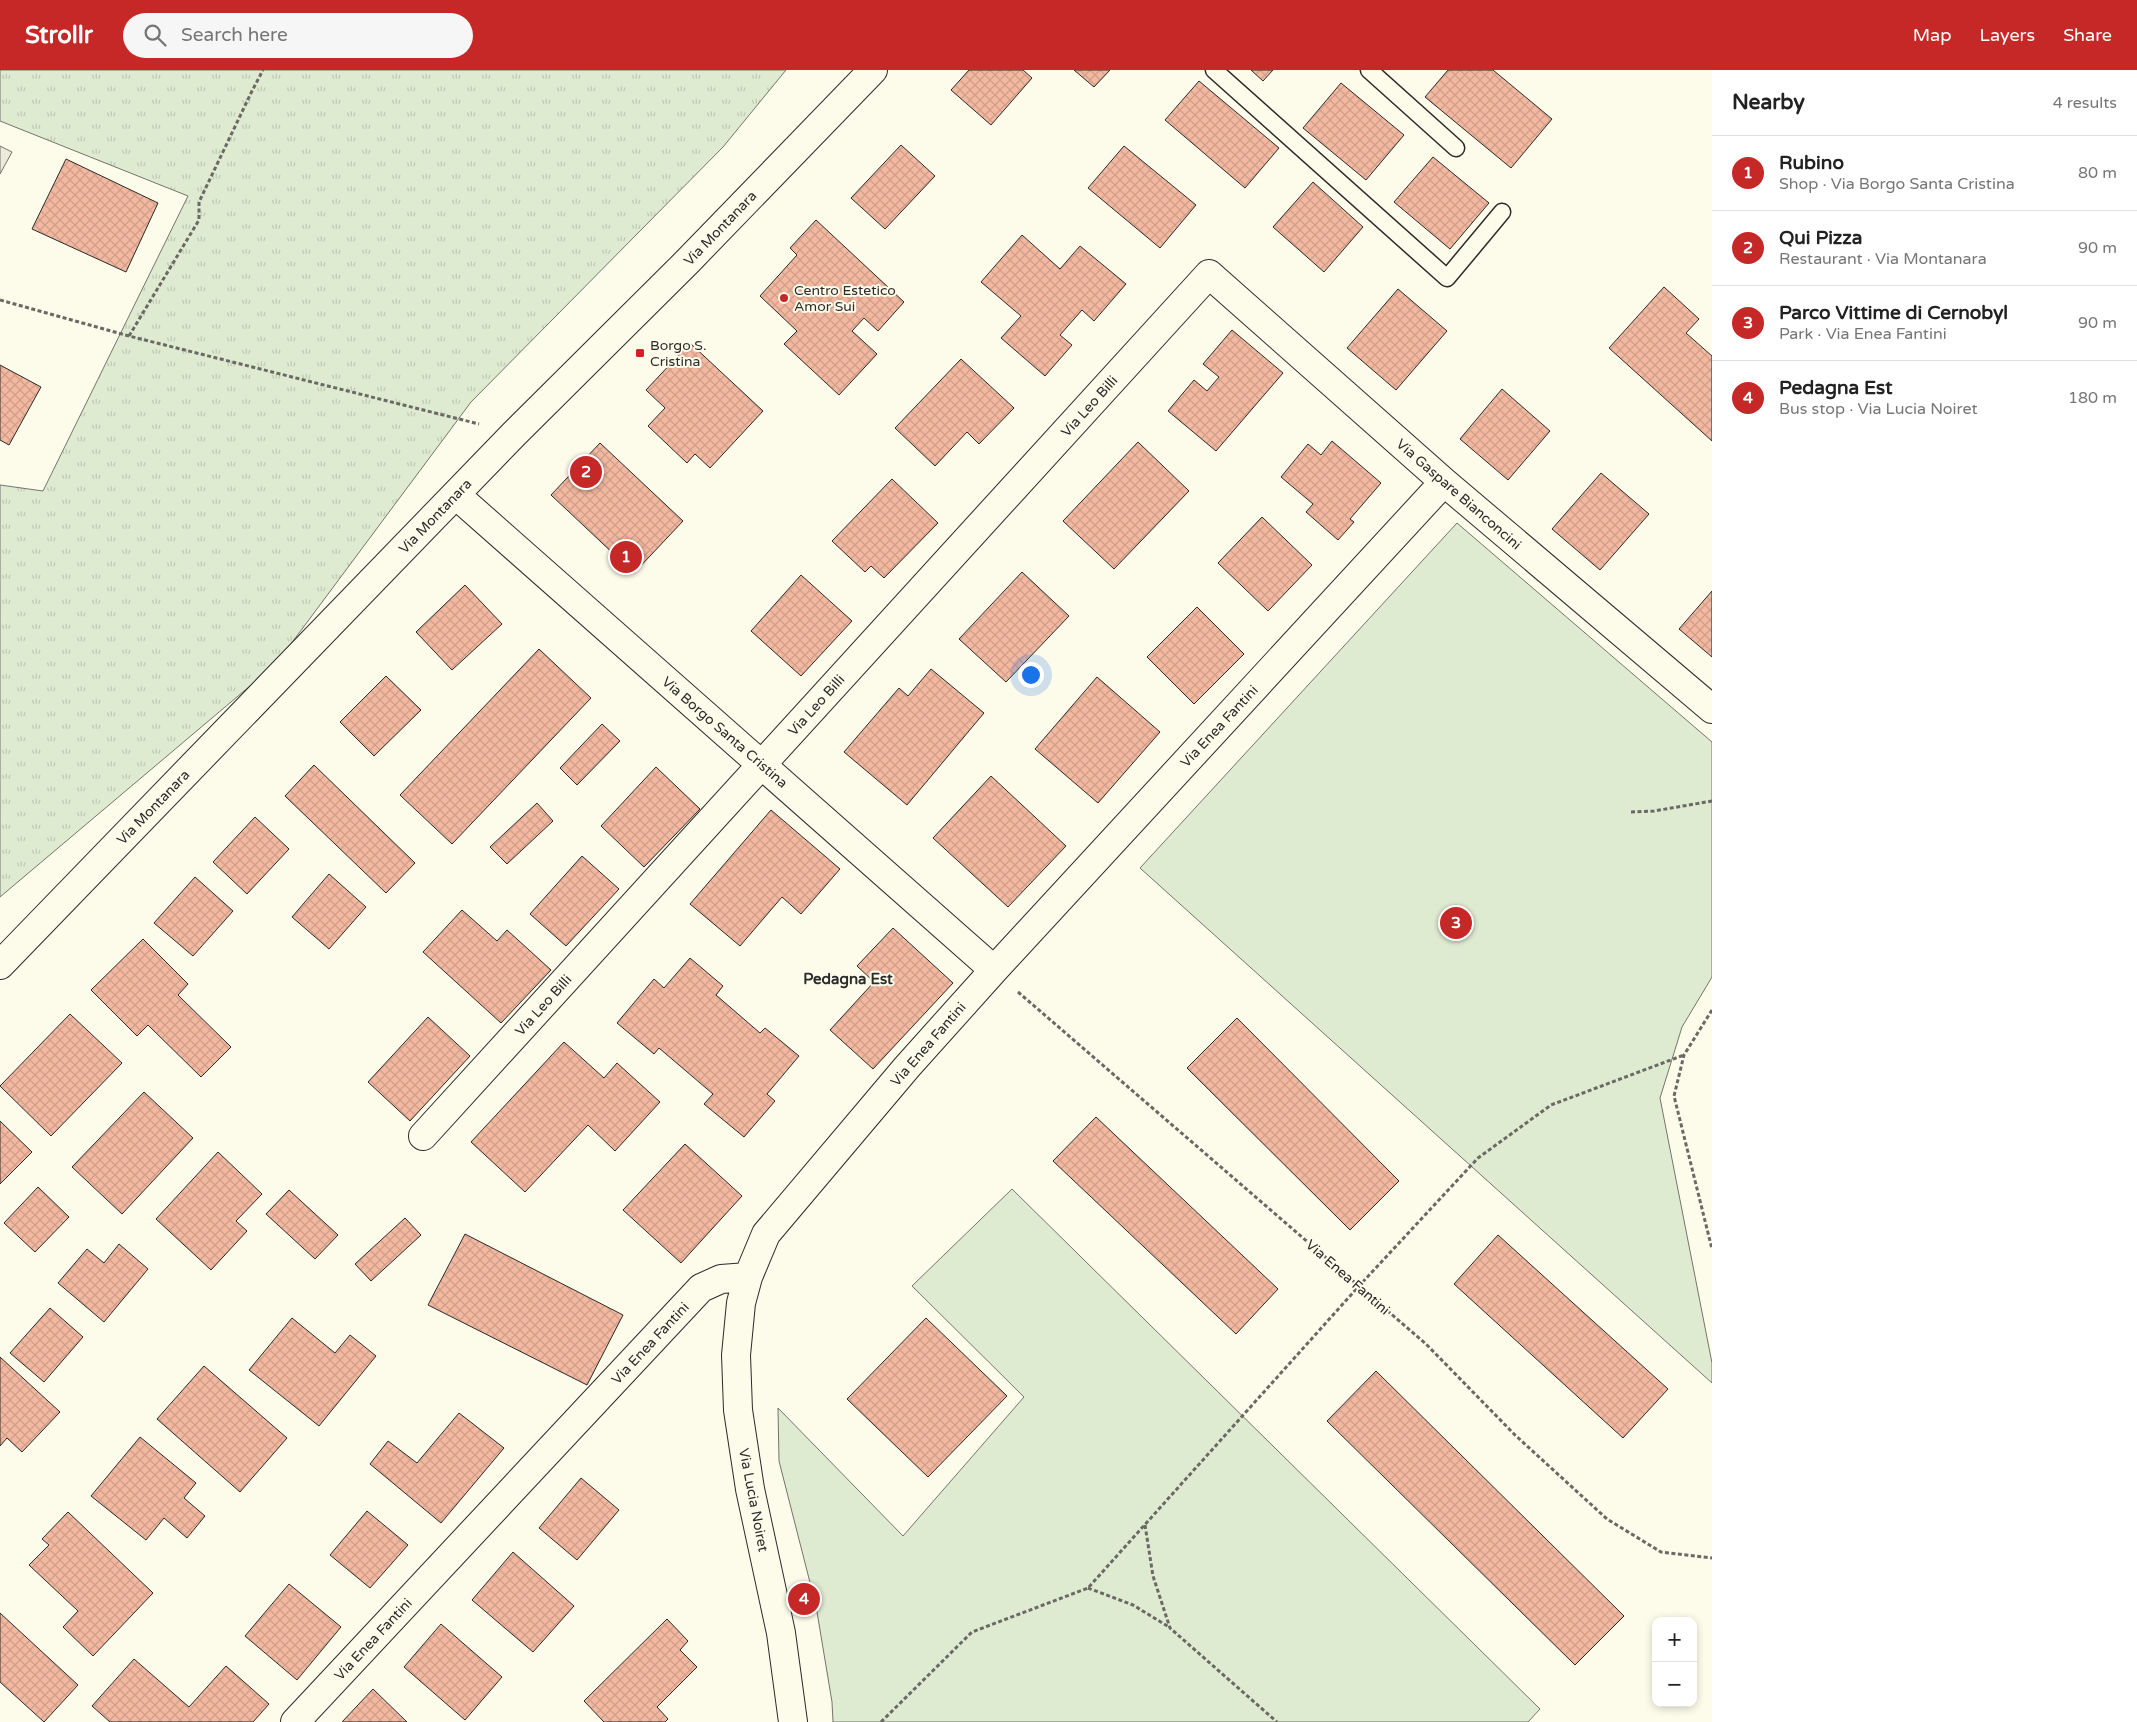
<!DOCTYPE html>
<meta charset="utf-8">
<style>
body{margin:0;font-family:"Varela Round",sans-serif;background:#f6f6f6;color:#222}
.controls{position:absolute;right:15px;bottom:15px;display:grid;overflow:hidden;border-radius:10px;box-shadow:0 2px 8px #0003}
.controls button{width:45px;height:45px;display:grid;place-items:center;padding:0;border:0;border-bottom:1px solid #e0e0e0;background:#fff;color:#222;font:25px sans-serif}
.you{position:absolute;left:1030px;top:604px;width:18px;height:18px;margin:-12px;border:4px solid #fff;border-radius:50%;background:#1a73e8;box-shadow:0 0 0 8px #1a73e833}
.badge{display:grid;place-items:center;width:32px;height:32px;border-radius:50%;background:#c62828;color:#fff;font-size:16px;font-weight:700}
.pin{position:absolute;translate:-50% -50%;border:2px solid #fff;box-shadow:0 1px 5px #0006}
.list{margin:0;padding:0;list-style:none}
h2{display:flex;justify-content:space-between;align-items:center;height:65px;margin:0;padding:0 20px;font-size:21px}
h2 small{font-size:16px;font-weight:400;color:#767676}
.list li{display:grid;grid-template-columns:32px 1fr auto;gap:15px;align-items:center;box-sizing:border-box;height:75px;padding:0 20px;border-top:1px solid #e0e0e0}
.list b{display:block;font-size:19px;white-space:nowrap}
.list p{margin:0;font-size:16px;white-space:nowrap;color:#767676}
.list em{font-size:16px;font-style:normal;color:#767676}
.icon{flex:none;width:28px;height:28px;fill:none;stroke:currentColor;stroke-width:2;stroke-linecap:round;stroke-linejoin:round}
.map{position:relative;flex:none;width:1712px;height:1652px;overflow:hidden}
header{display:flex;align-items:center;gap:30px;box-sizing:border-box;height:70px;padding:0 25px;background:#c62828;color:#fff}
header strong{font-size:24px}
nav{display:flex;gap:28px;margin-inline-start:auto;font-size:18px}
.search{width:350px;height:45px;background:#f6f6f6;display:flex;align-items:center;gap:12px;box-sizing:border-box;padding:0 18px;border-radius:28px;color:#767676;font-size:19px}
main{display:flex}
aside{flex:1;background:#fff}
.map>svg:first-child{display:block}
.grass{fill:url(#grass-tufts);stroke:#74746e}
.park{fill:#deebd1;stroke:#74746e}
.parking{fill:#eceadb;stroke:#74746e}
.building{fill:url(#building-cross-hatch);stroke:#2b2b2b}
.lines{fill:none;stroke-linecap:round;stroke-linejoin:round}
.service-casing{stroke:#2b2b2b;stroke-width:19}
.minor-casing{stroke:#2b2b2b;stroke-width:30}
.primary-casing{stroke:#2b2b2b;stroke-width:30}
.path{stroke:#6a6964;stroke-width:3;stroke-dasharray:4 2.5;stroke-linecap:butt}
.service{stroke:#fdfbea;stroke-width:16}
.minor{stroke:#fdfbea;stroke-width:28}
.primary{stroke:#fdfbea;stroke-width:28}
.poi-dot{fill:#c62828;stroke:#fdfbea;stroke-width:2}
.labels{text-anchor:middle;stroke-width:4;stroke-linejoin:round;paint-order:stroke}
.street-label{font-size:14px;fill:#2b2b2b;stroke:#fdfbea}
.poi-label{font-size:14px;fill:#2b2b2b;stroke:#fdfbea;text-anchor:start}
.neighbourhood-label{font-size:15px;font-weight:bold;fill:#2b2b2b;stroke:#fdfbea}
</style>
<header>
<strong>Strollr</strong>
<div class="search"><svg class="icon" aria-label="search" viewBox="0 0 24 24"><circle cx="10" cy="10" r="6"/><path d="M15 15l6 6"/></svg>Search here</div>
<nav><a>Map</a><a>Layers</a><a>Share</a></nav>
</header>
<main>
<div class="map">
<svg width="1712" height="1652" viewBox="0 0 1712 1652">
<defs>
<pattern id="grass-tufts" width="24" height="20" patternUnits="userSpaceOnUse" patternTransform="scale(1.25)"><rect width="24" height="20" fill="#deebd1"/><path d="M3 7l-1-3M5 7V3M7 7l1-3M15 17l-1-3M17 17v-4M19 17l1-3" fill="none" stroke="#bfcab4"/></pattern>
<pattern id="building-cross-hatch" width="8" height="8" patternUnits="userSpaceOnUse" patternTransform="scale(1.25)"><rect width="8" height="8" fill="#f2b8a0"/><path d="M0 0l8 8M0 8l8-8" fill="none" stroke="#d09e8a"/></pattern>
</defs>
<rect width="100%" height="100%" fill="#fdfbea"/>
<path class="grass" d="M0,0h786l-63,77 -252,255 -195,262 -276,233v-412l43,6 145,-295 -188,-75z"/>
<path class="park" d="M1457,453l255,219v235l-30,50 -22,71 52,265v20l-572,-515z
M1012,1119l528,520 -12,13h-695l-1,-20 -16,-96 -37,-145 -1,-53 125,128 121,-139 -112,-111z"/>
<path class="parking" d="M0,76l12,6 -12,22z"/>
<path class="building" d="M969,0h54l9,8 -41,47 -40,-35z
M1074,0h36l-16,17z
M1251,0h22l-10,11z
M1448,0h45l59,49 -41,49 -86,-71z
M1199,11l80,67 -34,40 -80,-68z
M1341,13l63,52 -38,45 -63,-52z
M901,75l34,31 -50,53 -34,-31z
M1124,76l72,59 -36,43 -72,-60z
M1433,87l56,46 -39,46 -56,-47z
M66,89l92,44 -32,69 -94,-43z
M1313,112l50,45 -39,45 -51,-45z
M816,150l88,82 -26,29 -14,-13 -12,13 25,23 -38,41 -55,-51 13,-13 -37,-35 37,-41 -7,-7z
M1022,165l38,34 20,-23 46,38 -32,37 -12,-11 -22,25 12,10 -27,31 -44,-38 20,-22 -40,-34z
M1664,217l35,32 -13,14 26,23v85l-103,-93z
M1398,219l49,42 -51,59 -49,-42z
M1232,260l51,43 -67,78 -48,-40 26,-31 13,11 12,-14 -16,-13z
M690,273l73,68 -53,57 -15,-14 -8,9 -39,-37 17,-18 -19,-18z
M961,289l53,49 -35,36 -12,-12 -32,34 -40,-38z
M0,295l41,22 -32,58 -9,-5z
M1502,319l48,42 -42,49 -48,-41z
M1332,371l49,42 -31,36 4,3 -16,18 -32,-28 7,-8 -32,-27 27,-33 13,11z
M1138,372l51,49 -75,78 -51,-48z
M600,373l83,78 -49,52 -83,-78z
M1601,403l48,41 -49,56 -48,-41z
M892,409l46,44 -54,55 -13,-12 -6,6 -33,-31z
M1262,447l50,48 -44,46 -50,-48z
M1022,502l47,44 -63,66 -47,-43z
M801,505l51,46 -51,55 -50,-45z
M465,515l37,39 -50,46 -36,-38z
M1712,521v66l-33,-28z
M1197,537l47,47 -50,50 -47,-47z
M539,579l52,49 -139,146 -52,-49z
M931,599l53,44 -77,92 -63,-53 55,-64 9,8z
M386,606l35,34 -47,46 -34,-34z
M1097,607l63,55 -62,71 -63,-54z
M602,654l18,17 -43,44 -17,-17z
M314,695l101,98 -29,30 -101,-97z
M656,697l44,42 -56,58 -43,-41z
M991,706l75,70 -58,61 -75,-69z
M537,733l16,18 -46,43 -17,-17z
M771,740l69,59 -39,45 -19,-17 -42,49 -50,-42z
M255,747l34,32 -42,45 -34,-32z
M582,786l37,33 -53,57 -36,-32z
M329,804l37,33 -37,42 -37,-32z
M195,807l38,34 -40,45 -39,-33z
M462,840l35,31 10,-11 44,40 -50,53 -78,-71z
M893,858l60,55 -80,86 -43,-39 44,-48 -17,-16z
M143,869l45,45 -10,11 53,52 -30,30 -53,-52 -11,11 -46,-46z
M690,888l33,28 -7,9 44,38 5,-5 34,28 -32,38 8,7 -31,36 -40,-33 9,-10 -54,-46 -5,6 -37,-31 37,-44 10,9z
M70,944l52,49 -71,73 -51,-50z
M428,947l42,39 -60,65 -42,-39z
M1237,948l162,163 -49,49 -163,-162z
M564,972l40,36 13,-15 43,39 -45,49 -27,-26 -63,67 -54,-50z
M144,1022l49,46 -71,76 -50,-47z
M1096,1047l182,172 -42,45 -183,-173z
M0,1051l32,31 -32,32z
M685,1074l57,52 -61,67 -58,-53z
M218,1082l44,42 -26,27 11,10 -36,39 -55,-51z
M38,1117l31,30 -34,35 -31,-29z
M289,1120l49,45 -23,24 -49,-45z
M405,1148l16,17 -50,46 -16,-17z
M465,1164l158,81 -36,70 -159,-80z
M1498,1165l170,154 -45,49 -169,-154z
M119,1174l29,25 -44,53 -46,-39 29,-34 17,14z
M50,1238l33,29 -39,45 -34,-29z
M292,1248l43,35 15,-18 26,21 -57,70 -70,-56z
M926,1248l81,78 -79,81 -81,-78z
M0,1287l60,55 -38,40 -15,-14 -7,8z
M204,1296l83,72 -47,54 -83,-73z
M1376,1301l248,245 -49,49 -248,-244z
M459,1343l45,35 -63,75 -71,-59 18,-23 29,22z
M140,1367l56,46 -12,15 21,18 -18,22 -23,-20 -18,22 -55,-44z
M581,1408l38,32 -42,50 -38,-32z
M367,1441l41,34 -38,43 -40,-33z
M68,1442l85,81 -60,63 -30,-29 15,-16 -49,-46 20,-20 -7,-6z
M513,1482l61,54 -41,46 -61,-52z
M289,1514l52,43 -44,53 -52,-44z
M0,1543l78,72 -34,37 -44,-40z
M667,1549l21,22 -8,9 17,17 -40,40 11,12 -3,3h-61l-20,-21z
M441,1554l61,53 -37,43 -61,-53z
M134,1589l55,48 37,-41 43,38 -16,18h-143l-18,-16z
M373,1619l34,33h-65z"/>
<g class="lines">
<g class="service-casing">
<path id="service" d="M1214,0l233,208 55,-66
M1369,0l87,78"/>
</g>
<g class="minor-casing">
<path id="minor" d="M456,425l538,475
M423,1066l786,-862 235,208 268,227
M295,1652l406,-434 20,-9 27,-2
M793,1652l-12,-89 -31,-144 -12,-79 -2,-55 5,-52 7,-26 18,-43 141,-167 87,-97 450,-488"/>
</g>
<g class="primary-casing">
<path id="primary" d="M0,895l515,-532 173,-172 185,-191"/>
</g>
<path class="path" d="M0,230l129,36 350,88
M129,266l70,-116v-18l53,-111 11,-21
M1631,742l23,-1 58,-10
M1018,922l408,352 89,91 92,84 54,33 51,6
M1712,940l-28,45 -10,41 38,153
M1145,1455l8,51 17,52 107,94
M1088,1518l45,17 36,22
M881,1652l91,-90 116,-44 271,-302 119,-128 73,-53 133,-50"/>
<use href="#service" class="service"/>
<use href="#minor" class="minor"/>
<use href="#primary" class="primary"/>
</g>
<g class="poi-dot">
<circle cx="784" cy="228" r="5"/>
<rect x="635" y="278" width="10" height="10" rx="2.5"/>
</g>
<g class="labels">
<g class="street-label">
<text transform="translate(720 158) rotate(-46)" y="5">Via Montanara</text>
<text transform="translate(1089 336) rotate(-48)" y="5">Via Leo Billi</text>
<text transform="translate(1459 424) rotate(41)" y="5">Via Gaspare Bianconcini</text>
<text transform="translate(435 446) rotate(-46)" y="5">Via Montanara</text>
<text transform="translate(816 635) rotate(-48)" y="5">Via Leo Billi</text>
<text transform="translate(1219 656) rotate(-47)" y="5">Via Enea Fantini</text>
<text transform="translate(725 662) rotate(41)" y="5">Via Borgo Santa Cristina</text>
<text transform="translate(153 737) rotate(-46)" y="5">Via Montanara</text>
<text transform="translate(543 935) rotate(-48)" y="5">Via Leo Billi</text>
<text transform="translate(928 974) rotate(-49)" y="5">Via Enea Fantini</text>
<text transform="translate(1348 1207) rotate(41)" y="5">Via Enea Fantini</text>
<text transform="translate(650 1273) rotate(-47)" y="5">Via Enea Fantini</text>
<text transform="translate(754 1430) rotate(79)" y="5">Via Lucia Noiret</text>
<text transform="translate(373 1569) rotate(-47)" y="5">Via Enea Fantini</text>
</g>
<g class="poi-label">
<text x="794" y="225">Centro Estetico<tspan x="794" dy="16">Amor Sui</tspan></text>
<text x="650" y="280">Borgo S.<tspan x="650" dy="16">Cristina</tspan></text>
</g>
<g class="neighbourhood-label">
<text x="848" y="914">Pedagna Est</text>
</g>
</g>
</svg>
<div class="controls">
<button>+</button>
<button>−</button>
</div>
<div class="you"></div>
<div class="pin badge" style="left:626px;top:487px">1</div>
<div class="pin badge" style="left:586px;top:402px">2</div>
<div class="pin badge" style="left:1456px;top:853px">3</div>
<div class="pin badge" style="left:804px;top:1529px">4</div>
</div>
<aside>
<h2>Nearby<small>4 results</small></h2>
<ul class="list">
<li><span class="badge">1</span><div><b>Rubino</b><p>Shop · Via Borgo Santa Cristina</p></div><em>80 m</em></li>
<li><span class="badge">2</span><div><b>Qui Pizza</b><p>Restaurant · Via Montanara</p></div><em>90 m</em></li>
<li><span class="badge">3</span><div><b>Parco Vittime di Cernobyl</b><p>Park · Via Enea Fantini</p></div><em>90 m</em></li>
<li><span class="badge">4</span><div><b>Pedagna Est</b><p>Bus stop · Via Lucia Noiret</p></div><em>180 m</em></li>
</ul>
</aside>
</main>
